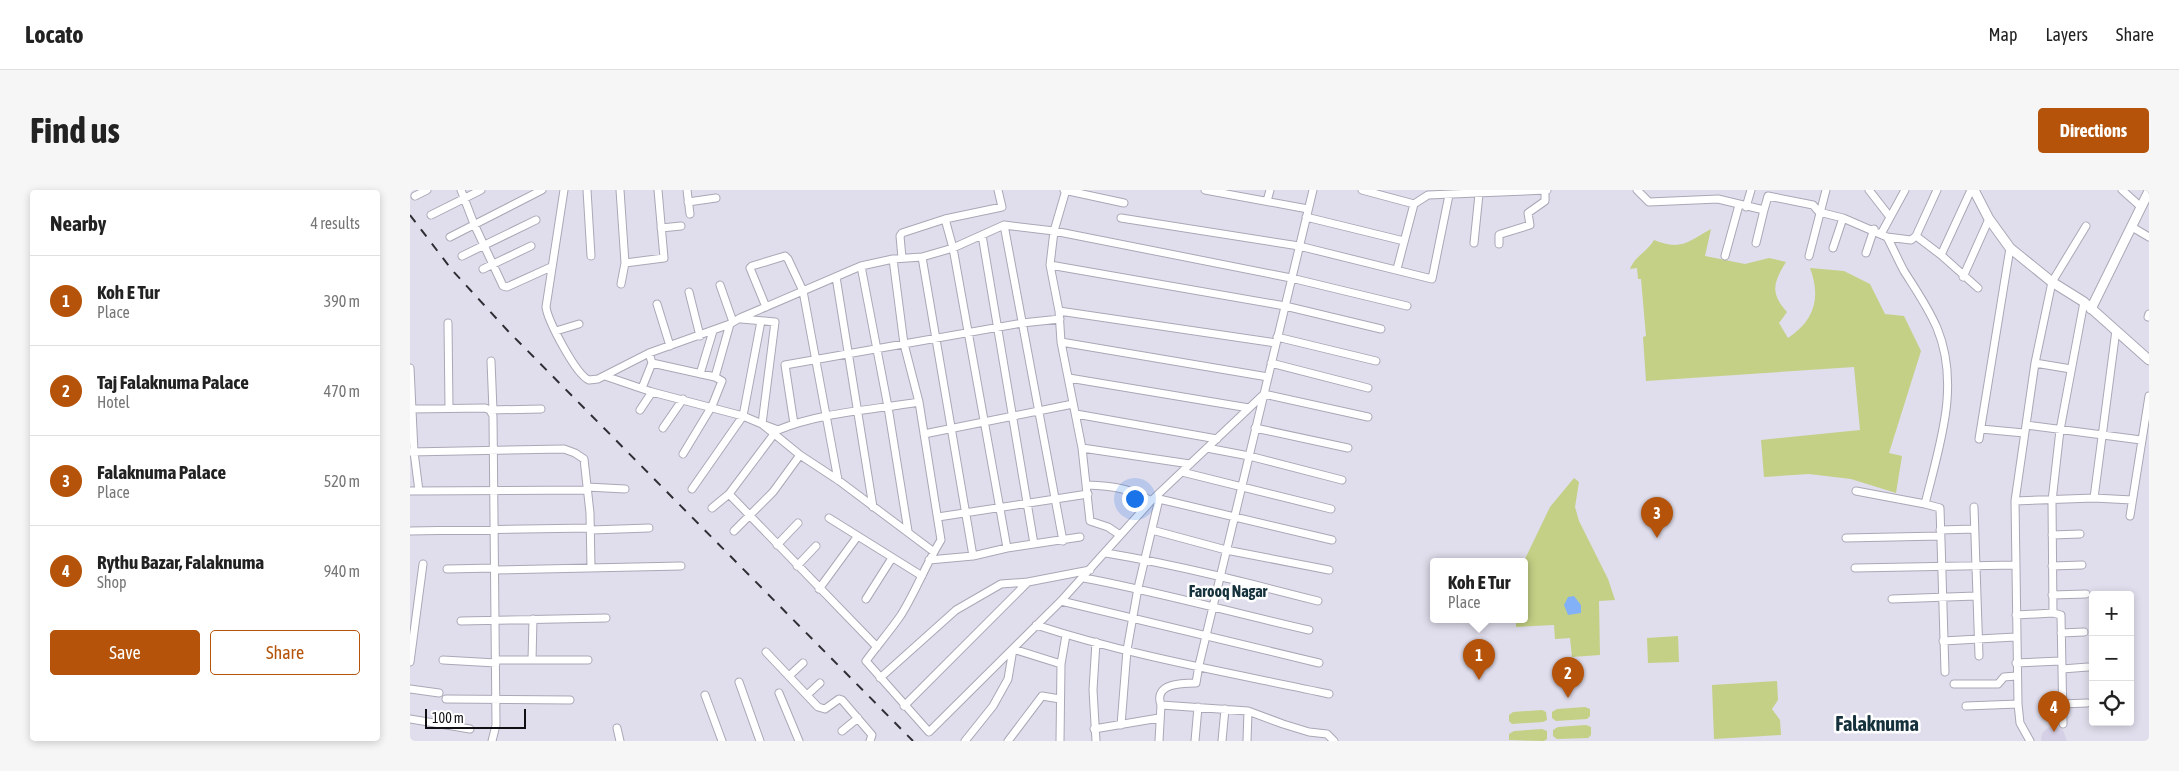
<!DOCTYPE html>
<meta charset="utf-8">
<style>
body{margin:0;font-family:"Asap Condensed",sans-serif;background:#f6f6f6;color:#222}
.controls{position:absolute;right:15px;bottom:15px;display:grid;overflow:hidden;border-radius:5px;box-shadow:0 2px 8px #0003}
.controls button{width:45px;height:45px;display:grid;place-items:center;padding:0;border:0;border-bottom:1px solid #e0e0e0;background:#fff;color:#222;font:25px sans-serif}
.scale{position:absolute;left:15px;bottom:12px;width:101px;box-sizing:border-box;padding-left:5px;border:2px solid #100f14;border-top:0;font-size:14px;line-height:18px;white-space:nowrap;color:#100f14;-webkit-text-stroke:4px #fff;paint-order:stroke}
.you{position:absolute;left:724px;top:308px;width:18px;height:18px;margin:-12px;border:4px solid #fff;border-radius:50%;background:#1a73e8;box-shadow:0 0 0 8px #1a73e833}
.badge{display:grid;place-items:center;width:32px;height:32px;border-radius:50%;background:#b45309;color:#fff;font-size:16px;font-weight:700}
.pin{position:absolute;translate:-50% -41px;filter:drop-shadow(0 1px 2px #0008)}
.pin::after{content:'';position:absolute;top:26px;width:18px;height:15px;background:inherit;clip-path:polygon(0 0,100% 0,50% 100%)}
.popup{position:absolute;left:1020px;top:368px;width:98px;height:65px;box-sizing:border-box;display:grid;place-content:center;border-radius:5px;background:#fff;filter:drop-shadow(0 1px 4px #0005);font-size:16px;white-space:nowrap;color:#767676}
.popup b{font-size:19px;color:#222}
.popup::after{content:'';position:absolute;left:50%;top:100%;margin-left:-10px;border:10px solid transparent;border-top-color:#fff}
.list{margin:0;padding:0;list-style:none}
h2{display:flex;justify-content:space-between;align-items:center;height:65px;margin:0;padding:0 20px;font-size:21px}
h2 small{font-size:16px;font-weight:400;color:#767676}
.list li{display:grid;grid-template-columns:32px 1fr auto;gap:15px;align-items:center;box-sizing:border-box;height:90px;padding:0 20px;border-top:1px solid #e0e0e0}
.list b{display:block;font-size:19px;white-space:nowrap}
.list p{margin:0;font-size:16px;white-space:nowrap;color:#767676}
.list em{font-size:16px;font-style:normal;color:#767676}
.actions{display:flex;gap:10px;padding:15px 20px}
.actions a{flex:1;padding:11px 0;border:1px solid #b45309;border-radius:5px;text-align:center;font-size:18px;color:#b45309}
.actions .main{background:#b45309;color:#fff}
.icon{flex:none;width:28px;height:28px;fill:none;stroke:currentColor;stroke-width:2;stroke-linecap:round;stroke-linejoin:round}
.map{position:relative;flex:none;width:1739px;height:551px;overflow:hidden;border-radius:5px}
header{display:flex;align-items:center;gap:30px;box-sizing:border-box;height:70px;padding:0 25px;background:#fff;border-bottom:1px solid #e0e0e0}
header strong{font-size:24px}
nav{display:flex;gap:28px;margin-inline-start:auto;font-size:18px}
.intro{display:flex;align-items:center;justify-content:space-between;box-sizing:border-box;height:120px;padding:0 30px}
h1{margin:0;font-size:35px}
.button{padding:12px 22px;border-radius:5px;background:#b45309;color:#fff;font-size:18px;font-weight:700}
main{display:flex;gap:30px;padding:0 30px}
aside{flex:1;background:#fff;border-radius:5px;box-shadow:0 2px 8px #0003}
.map>svg:first-child{display:block}
.built{fill:#d5d0e6}
.green{fill:#c4d085}
.water{fill:#82b1f7}
.lines{fill:none;stroke-linecap:round;stroke-linejoin:round}
.minor-casing{stroke:#aba7b6;stroke-width:9}
.tertiary-casing{stroke:#aba7b6;stroke-width:11}
.minor{stroke:#fff;stroke-width:7}
.tertiary{stroke:#fff;stroke-width:9}
.rail{stroke:#2f2e34;stroke-width:2;stroke-dasharray:9 9;stroke-linecap:butt}
.labels{text-anchor:middle;stroke-width:5;stroke-linejoin:round;paint-order:stroke}
.neighbourhood-label{font-size:16px;font-weight:bold;fill:#15313c;stroke:#fff}
.district-label{font-size:20px;font-weight:bold;fill:#15313c;stroke:#fff}
</style>
<header>
<strong>Locato</strong>
<nav><a>Map</a><a>Layers</a><a>Share</a></nav>
</header>
<div class="intro"><h1>Find us</h1><a class="button">Directions</a></div>
<main>
<aside>
<h2>Nearby<small>4 results</small></h2>
<ul class="list">
<li><span class="badge">1</span><div><b>Koh E Tur</b><p>Place</p></div><em>390 m</em></li>
<li><span class="badge">2</span><div><b>Taj Falaknuma Palace</b><p>Hotel</p></div><em>470 m</em></li>
<li><span class="badge">3</span><div><b>Falaknuma Palace</b><p>Place</p></div><em>520 m</em></li>
<li><span class="badge">4</span><div><b>Rythu Bazar, Falaknuma</b><p>Shop</p></div><em>940 m</em></li>
</ul>
<div class="actions"><a class="main">Save</a><a>Share</a></div>
</aside>
<div class="map">
<svg width="1739" height="551" viewBox="0 0 1739 551">
<rect width="100%" height="100%" fill="#e0ddec"/>
<path class="built" d="M1642,536l6,1 5,3 4,11h-26l1,-7 4,-5z"/>
<path class="green" d="M1301,39l-6,27 40,8 24,-6 17,4c-13,21 -16,31 1,50l-8,11 9,15c27,-18 33,-41 22,-70l34,3 26,13 15,30 19,2 17,35 -32,102 13,3 -6,37 -45,-14 -42,-5 -45,3 -3,-37 99,-10 -6,-63 -208,14 -3,-44 3,-1 -5,-57h-3l-1,-11 -7,1c5,-13 17,-17 24,-29 28,11 33,2 57,-11z
M1164,288l5,4 -4,25 4,14 29,58 7,21 -16,1 1,54 -28,2 -2,-19 -15,1 -1,-14 -38,2v-8h8v-58l26,-54z
M1268,446l1,26 -31,1 -1,-25z
M1367,491l1,19 -6,9 8,11 1,15 -67,4 -2,-54z
M1175,517l5,2v7l-3,3 -31,2 -4,-3v-6l5,-3z
M1132,520l4,2 1,8 -4,2 -31,2 -3,-3v-6l4,-3z
M1176,535l5,2v8l-3,3 -31,1 -4,-3v-6l5,-3z
M1132,539l5,2v8l-3,2 -35,-1v-6l5,-3z"/>
<path class="water" d="M1164,406l7,9v8l-13,2 -4,-10 4,-8z"/>
<g class="lines">
<g class="minor-casing">
<path id="minor" d="M51,0l13,34 29,62 4,1 44,-20
M154,0l-18,117c2,14 30,68 43,73l9,-1 51,-26 81,-29 10,-6 121,-52 32,-7 29,-2 31,-9 51,-23 50,6 237,47 116,28
M177,0l4,66
M210,0l5,73 39,-5 -6,-68
M277,0l3,24
M654,0l60,13
M656,0l-12,41 -4,34 9,46 2,31 21,106 8,73 18,6 12,8
M795,0l103,19
M952,0l52,14 14,-9 119,-5
M1227,0l12,12 69,-3 46,11 4,-14 45,9 6,7 24,6 44,19c6,11 11,23 17,34 12,19 24,36 33,57 24,58 2,118 -12,176l15,4 5,164
M1459,0l21,27
M1527,0l-21,46 25,19 37,33
M1712,0l19,17
M5,6l12,-6
M857,11l3,-11
M278,12l28,-4
M1336,17l5,-17
M21,25l50,-25
M896,27l98,24
M711,28l178,28 133,33 17,-84
M535,29l8,29 54,300
M594,35l59,316
M1722,37l17,10
M251,38l20,-2
M1471,44l24,-44
M572,45l52,309
M40,47l92,-47
M1477,47l24,3 5,-4
M1064,53l5,-49
M1346,53l8,-33
M1089,54v-9l2,-1 29,-9 -2,-12 17,-12v-10
M1423,58l10,-30
M1456,63l8,-24
M1531,65l30,-65
M52,66l74,-36
M1315,66l14,-51
M1399,66l17,-66
M512,67l51,299
M492,68l-2,-22 2,-3 43,-14 57,-12 -4,-17
M483,69l11,85 15,58 22,138c-15,24 -25,51 -40,75 -11,16 -24,31 -35,46l63,71 132,-131 90,-100 113,-107 104,23
M640,75l235,41 96,23
M451,76l27,141 20,124
M73,79l48,-23
M987,79l17,-65
M426,87l37,230
M1553,87l26,-58
M211,94l4,-21
M310,95l13,37
M279,102l11,44
M247,114l13,42
M356,117l-16,-39 2,-2 33,-10 3,3 15,32 35,189
M649,121l217,32
M1738,127l1,-3
M331,129l34,3 -13,102 16,6c44,-18 95,-20 141,-28
M38,133l1,85
M146,141l23,-7
M867,147l99,24
M651,152l207,35
M81,171l2,49
M242,173l63,14 7,4 -10,25 -29,48
M861,173l97,25
M1625,173l36,6
M0,178l4,84 5,39
M290,184l13,-43
M195,186l47,16 91,24 19,8 38,31 38,25 96,72
M305,187l15,-53
M659,188l180,30
M232,198l10,-25 -3,-10
M0,219l75,-1 5,2 3,6 3,309 -4,16
M80,220l51,-1
M230,220l12,-18
M666,224l141,25
M384,234l-9,-59 237,-42 38,-4
M1616,235l115,15
M253,238l20,-29
M845,238l93,20
M1571,239l43,4
M514,244l149,-30
M1569,249l31,-191
M672,258l108,16
M797,258l42,8 93,24
M0,262l154,-3 11,4 9,6 6,54 1,55
M772,282l149,37
M677,295c24,1 44,3 64,16
M177,297l38,2
M282,299l51,-73 18,-95
M0,301l177,-1
M1446,301l69,13
M319,304l148,153
M748,305l1,4 173,41
M1684,308l22,-168
M1605,311l79,-3 38,2
M1564,317l5,149
M302,318l17,-14 45,-60
M1720,326l19,-120
M528,327l150,-23
M419,328l93,58
M181,340l58,-2
M742,340l74,20 103,20
M1530,340l34,-1
M0,341l180,-3
M324,341l39,-39 27,-37
M1642,345l28,-1
M1436,348l94,-2
M367,355l21,-22
M696,363c72,12 142,30 212,48
M519,370l44,-4 34,-8 73,-11
M387,376l19,-20
M1642,376l30,-1
M1445,378l160,-3
M37,379l48,-1
M85,380l186,-4
M674,388c75,14 150,35 225,52
M409,399l38,-52
M1642,405l34,-1
M456,409l26,-41
M1482,409l84,-3
M651,411l258,62
M1606,425l37,-2
M51,431l145,-3
M626,435c95,31 195,48 293,69
M1651,443l23,-1
M1533,451l72,-4
M686,452l-3,48 3,51
M356,462l52,55 7,2 14,-10 3,1 30,35 -2,6
M33,470l53,3
M86,470h92
M122,470l1,-41
M0,472l13,-98
M1606,473l45,-2
M1652,479l26,-2
M379,486l14,-13
M470,488l76,-68 45,-26 27,-2
M329,492l21,59
M1544,494h44l6,-7 12,-1
M0,499l29,4
M369,503l20,48
M295,505l17,46
M397,505l13,-12
M36,509l124,1
M1652,514l25,-1
M751,515l87,6 35,13 26,8 18,2 7,7
M494,516l124,-124 62,-12
M1556,516l52,-2
M0,529l60,10
M1653,534l-2,-109 -8,-2 -1,-112 8,-71 24,-128
M711,535l6,-75 11,-62 21,-89
M207,538l3,13
M684,539l65,-11
M432,541l16,-13
M555,551l28,-35 15,-27 5,-30 48,15
M598,551l34,-45 18,3
M650,551l1,-77 5,-29
M749,551l2,-36c-8,-22 22,-22 35,-22l3,-18 114,-475
M785,551l3,-34
M812,551l3,-32
M837,551l1,-30
M1620,551l-10,-18 -2,-19 -3,-203 11,-76 9,-62 17,-81 34,-56"/>
</g>
<g class="tertiary-casing">
<path id="tertiary" d="M1564,0l15,29 21,29 42,34 32,20 65,58
M1681,119l58,-118"/>
</g>
<use href="#minor" class="minor"/>
<use href="#tertiary" class="tertiary"/>
<path class="rail" d="M0,25l42,55 56,61 405,410"/>
</g>
<g class="labels">
<g class="neighbourhood-label">
<text x="818" y="407">Farooq Nagar</text>
</g>
<g class="district-label">
<text x="1467" y="541">Falaknuma</text>
</g>
</g>
</svg>
<div class="controls">
<button>+</button>
<button>−</button>
<button><svg class="icon" aria-label="locate" viewBox="0 0 24 24"><circle cx="12" cy="12" r="6"/><path d="M12 2v4M12 18v4M2 12h4M18 12h4"/></svg></button>
</div>
<div class="scale">100 m</div>
<div class="you"></div>
<div class="pin badge" style="left:1069px;top:490px">1</div>
<div class="popup"><b>Koh E Tur</b>Place</div>
<div class="pin badge" style="left:1158px;top:508px">2</div>
<div class="pin badge" style="left:1247px;top:348px">3</div>
<div class="pin badge" style="left:1644px;top:542px">4</div>
</div>
</main>
